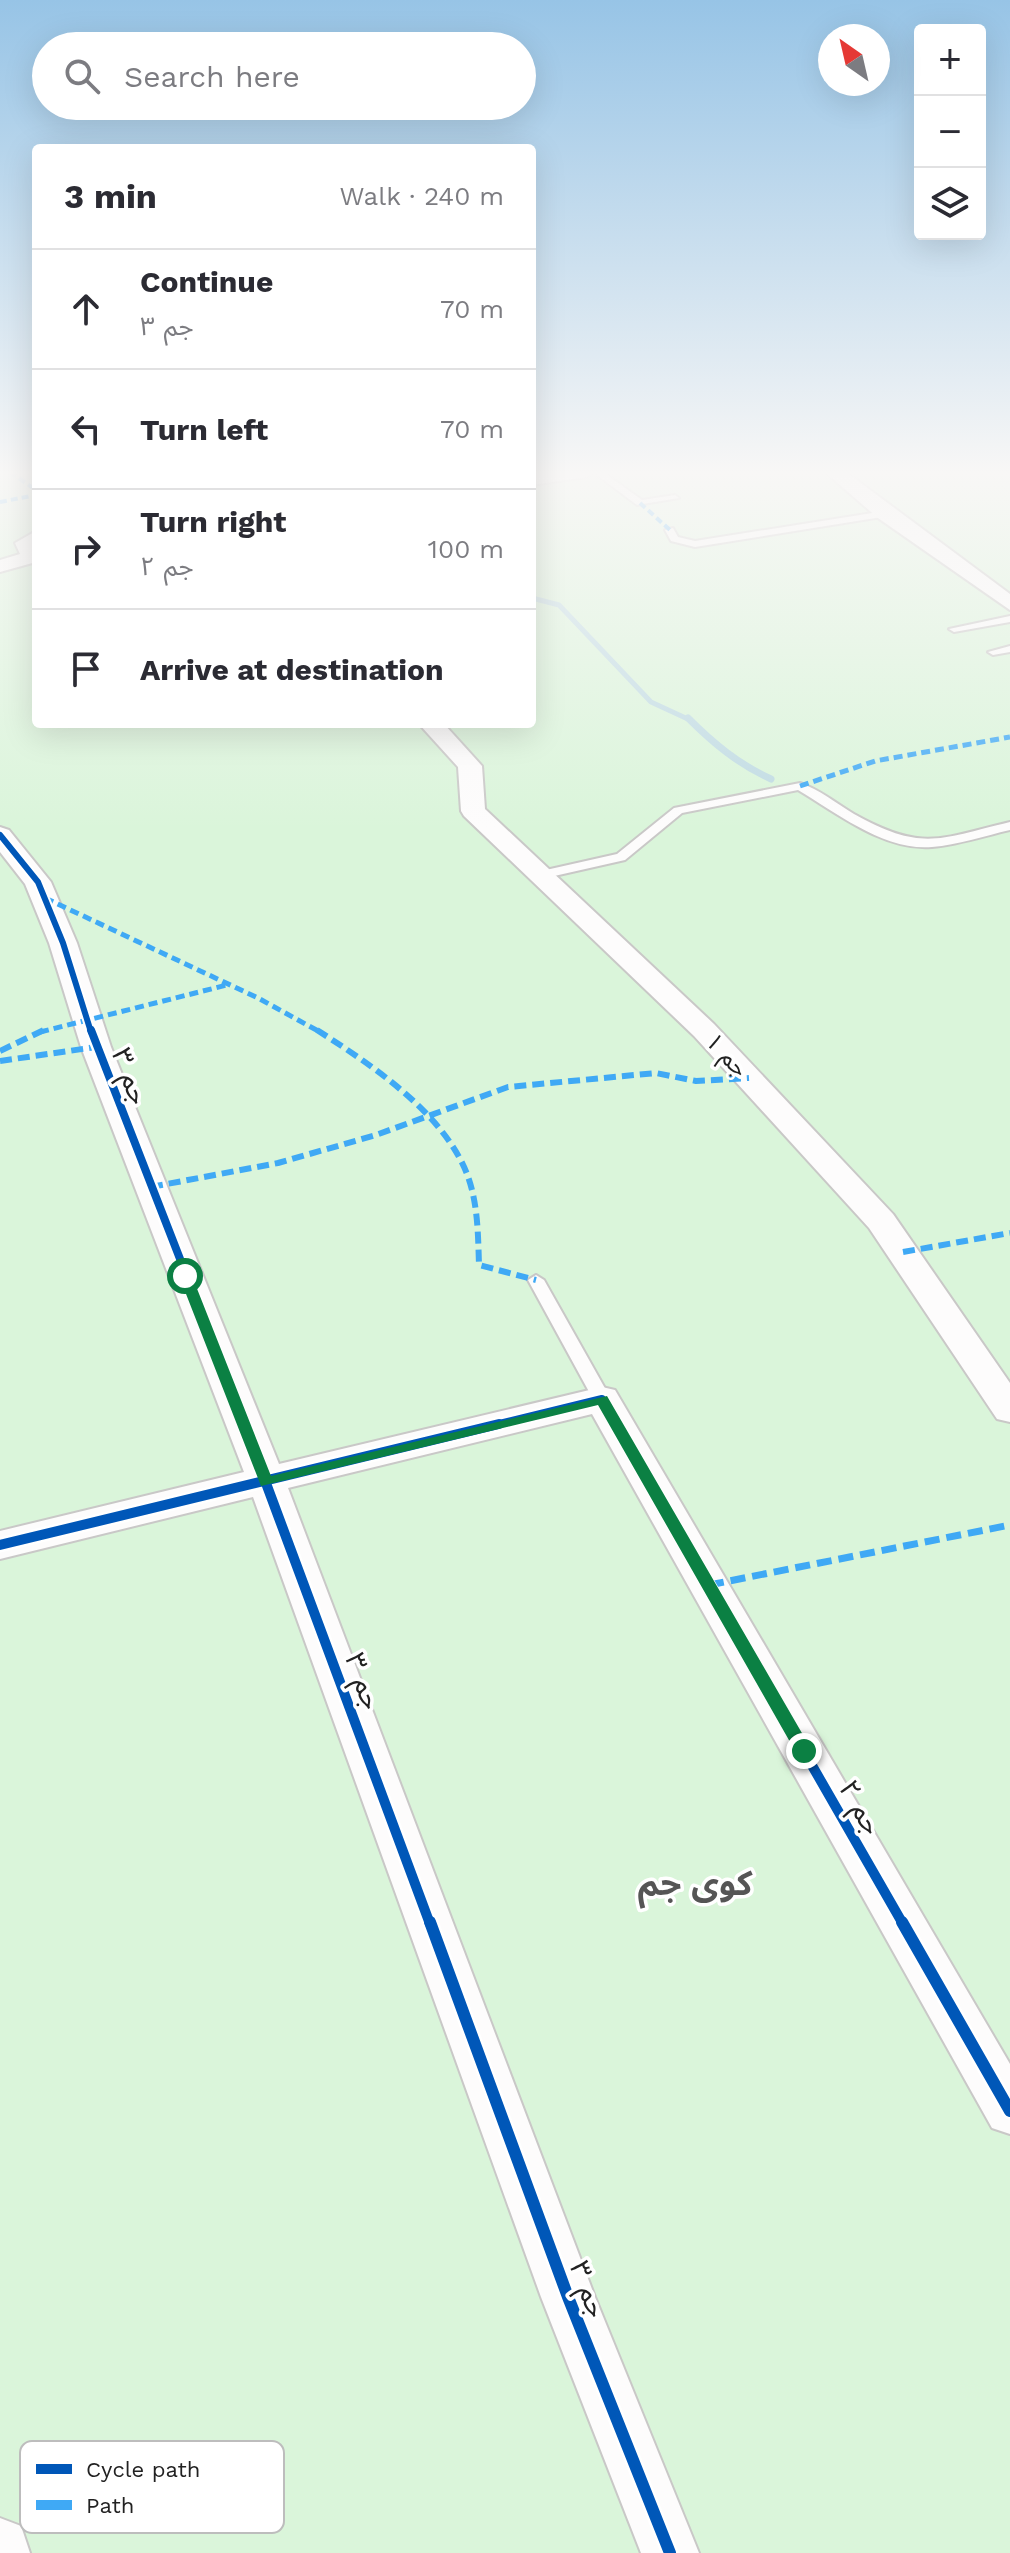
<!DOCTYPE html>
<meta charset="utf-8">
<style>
body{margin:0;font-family:"Work Sans","Noto Sans Arabic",sans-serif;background:#f7f7f7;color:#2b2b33}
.controls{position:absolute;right:24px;top:24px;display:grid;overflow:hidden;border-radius:8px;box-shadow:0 8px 32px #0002}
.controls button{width:72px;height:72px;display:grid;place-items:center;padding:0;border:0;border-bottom:2px solid #e1e1e2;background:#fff;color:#2b2b33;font:40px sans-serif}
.compass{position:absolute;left:818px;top:24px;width:72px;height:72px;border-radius:50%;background:#fff;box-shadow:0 8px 32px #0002;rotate:326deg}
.stop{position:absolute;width:24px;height:24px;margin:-18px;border:6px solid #0b8043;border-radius:50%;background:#fff}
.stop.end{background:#0b8043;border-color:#fff;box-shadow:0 2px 8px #0008}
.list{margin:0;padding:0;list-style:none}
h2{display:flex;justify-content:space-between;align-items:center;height:104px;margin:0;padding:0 32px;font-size:34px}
h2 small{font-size:26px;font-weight:400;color:#7c7c81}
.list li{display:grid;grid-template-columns:52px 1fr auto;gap:24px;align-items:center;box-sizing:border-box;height:120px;padding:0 32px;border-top:2px solid #e1e1e2}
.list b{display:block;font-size:30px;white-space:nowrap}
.list p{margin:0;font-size:26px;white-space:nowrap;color:#7c7c81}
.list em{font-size:26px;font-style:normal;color:#7c7c81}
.icon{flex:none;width:44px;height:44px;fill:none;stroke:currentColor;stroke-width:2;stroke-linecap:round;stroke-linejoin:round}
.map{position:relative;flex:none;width:1010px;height:2553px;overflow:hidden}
.search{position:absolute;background:#fff;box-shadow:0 8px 32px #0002;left:32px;top:32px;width:504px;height:88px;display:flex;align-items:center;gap:20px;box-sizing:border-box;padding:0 28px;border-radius:44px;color:#7c7c81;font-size:30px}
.panel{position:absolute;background:#fff;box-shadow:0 8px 32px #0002;left:32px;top:144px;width:504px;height:584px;border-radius:8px}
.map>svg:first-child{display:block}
.park{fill:#daf5da}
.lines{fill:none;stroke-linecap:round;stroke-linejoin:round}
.stream-far1{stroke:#bfdbe3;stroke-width:5}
.stream{stroke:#bfdbe3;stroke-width:7}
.service-casing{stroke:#c9c8c7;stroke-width:4}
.minor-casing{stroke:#c9c8c7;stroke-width:4}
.service{fill:#fdfcfc;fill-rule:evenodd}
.minor{fill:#fdfcfc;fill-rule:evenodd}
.quiet-far3{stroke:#3fa9f5;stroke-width:4;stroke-dasharray:7 4;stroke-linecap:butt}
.quiet-far2{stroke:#3fa9f5;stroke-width:5;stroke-dasharray:9 5;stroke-linecap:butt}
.quiet-far1{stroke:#3fa9f5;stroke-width:6;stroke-dasharray:12 6;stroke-linecap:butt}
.quiet{stroke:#3fa9f5;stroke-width:7;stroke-dasharray:15 7;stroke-linecap:butt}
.cycleway-far3-casing{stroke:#fff;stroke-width:10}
.cycleway-far2-casing{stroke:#fff;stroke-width:13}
.cycleway-far1-casing{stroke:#fff;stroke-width:15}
.cycleway-casing{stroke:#fff;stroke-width:17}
.cycleway-far3{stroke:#0057b8;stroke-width:6}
.cycleway-far2{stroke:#0057b8;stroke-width:8}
.cycleway-far1{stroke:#0057b8;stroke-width:10}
.cycleway{stroke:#0057b8;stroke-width:12}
.route{fill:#0b8043}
.labels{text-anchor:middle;stroke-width:7;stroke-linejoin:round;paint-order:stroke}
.street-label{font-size:24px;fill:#222;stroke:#fff}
.near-street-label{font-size:28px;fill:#222;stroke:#fff}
.near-quarter-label{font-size:34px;font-weight:bold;fill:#555;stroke:#fff}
.key{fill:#fff;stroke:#bdbdbd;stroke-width:2}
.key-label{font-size:22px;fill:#222}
</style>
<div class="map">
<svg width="1010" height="2553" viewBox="0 0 1010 2553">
<rect width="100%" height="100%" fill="#f0eeeb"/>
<path class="park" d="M0,472h36v252h496v-252h478v2081h-1010z"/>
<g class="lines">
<path class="stream-far1" d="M532,598l27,7 92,97 39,18"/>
<path class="stream" d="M688,718c25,25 50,46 83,61"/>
<g class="service-casing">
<path id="service" d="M593,472h10l39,28 33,-5 4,3 -42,7z
M885,511l4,3 -1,2 -193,31 -24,-6 -6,-11 8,-2 5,9 17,4z
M1010,616v6l-56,10 -5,-3z
M1010,646v6l-17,3 -5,-3z
M800,783c19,6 37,21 54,31 68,38 85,25 156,8v8c-26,6 -52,15 -78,17 -48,4 -95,-34 -134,-57l-116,23 -57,47 -84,19 -6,-4 2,-3 80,-18 57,-46z
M536,1275l8,5 67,119 -3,4 -6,2 -9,-6 -65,-119z"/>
</g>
<g class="minor-casing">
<path id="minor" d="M595,472l-9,5 -54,8v-12z
M825,472h21l164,122v16l-132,-92z
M36,531v31l-36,10v-12l20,-6 -5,-11z
M419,724h25l38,42 3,43 229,215 179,190 117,169v39l-13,-3 -128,-191 -175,-192 -230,-220 -3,-5 -3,-44z
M0,827l9,3 42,52 26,61 34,104 168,417 323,-77 13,3 395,674v70l-18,-6 -400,-714 -304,74 307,809 104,256h-58l-100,-256 -288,-800 -253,62v-28l244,-59 -163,-425 -32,-104 -24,-59 -25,-32z
M0,2518l21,8 9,27h-30z"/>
</g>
<use href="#service" class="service"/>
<use href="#minor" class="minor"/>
<path class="quiet-far3" d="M10,472l26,18
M0,502l36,-7
M640,503l30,27"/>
<path class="quiet-far2" d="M800,786l75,-25 135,-24
M45,898l213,100 62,34
M40,1032l187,-47"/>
<path class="quiet-far1" d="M317,1030c53,34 126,82 150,144 11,29 11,60 12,91l57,15
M0,1051l44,-21
M0,1061l96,-14
M151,1187l127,-24 98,-28 132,-48 148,-14 40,8 53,-3
M903,1252l107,-19"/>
<path class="quiet" d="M709,1585l301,-60"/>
<g class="cycleway-far3-casing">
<path id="cycleway-far3" d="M0,835l38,47 25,61 28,89"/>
</g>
<g class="cycleway-far2-casing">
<path id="cycleway-far2" d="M91,1030l154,396
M491,1426l111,-27 15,27"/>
</g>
<g class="cycleway-far1-casing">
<path id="cycleway-far1" d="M244,1424l186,500
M616,1424l287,500
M0,1545l499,-121"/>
</g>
<g class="cycleway-casing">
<path id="cycleway" d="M430,1922l138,375 102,256
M902,1922l108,189"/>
</g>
<use href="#cycleway-far3" class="cycleway-far3"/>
<use href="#cycleway-far2" class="cycleway-far2"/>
<use href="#cycleway-far1" class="cycleway-far1"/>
<use href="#cycleway" class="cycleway"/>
</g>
<linearGradient id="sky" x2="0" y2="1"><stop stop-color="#97c4e6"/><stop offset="0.57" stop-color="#f8f7f6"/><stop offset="1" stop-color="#f8f7f6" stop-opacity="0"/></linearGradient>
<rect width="1010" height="830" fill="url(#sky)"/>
<path class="route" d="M185,1272l7,4 79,200 336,-80 203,351v9h-12l-200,-351 -337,81 -82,-210z"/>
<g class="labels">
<g class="street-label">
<text transform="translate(727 1055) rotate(47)" y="8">جم ۱</text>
</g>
<g class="near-street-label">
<text transform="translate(131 1076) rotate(69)" y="10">جم ۳</text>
<text transform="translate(364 1681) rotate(70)" y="10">جم ۳</text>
<text transform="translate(861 1807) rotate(60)" y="10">جم ۲</text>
<text transform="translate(589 2289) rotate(69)" y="10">جم ۳</text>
</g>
<g class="near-quarter-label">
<text x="695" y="1895">کوی جم</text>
</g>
</g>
<rect x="20" y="2441" width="264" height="92" rx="12" class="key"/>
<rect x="36" y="2464" width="36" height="10" fill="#0057b8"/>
<rect x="36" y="2500" width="36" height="10" fill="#3fa9f5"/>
<g class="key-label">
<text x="86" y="2477">Cycle path</text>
<text x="86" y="2513">Path</text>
</g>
</svg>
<div class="controls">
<button>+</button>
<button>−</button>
<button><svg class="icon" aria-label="layers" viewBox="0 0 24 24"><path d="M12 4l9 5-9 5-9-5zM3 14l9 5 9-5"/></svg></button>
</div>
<svg class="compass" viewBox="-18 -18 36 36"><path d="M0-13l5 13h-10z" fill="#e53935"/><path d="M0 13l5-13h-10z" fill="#7c7c81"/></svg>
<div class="stop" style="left:185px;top:1276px"></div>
<div class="stop end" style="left:804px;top:1751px"></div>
<div class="search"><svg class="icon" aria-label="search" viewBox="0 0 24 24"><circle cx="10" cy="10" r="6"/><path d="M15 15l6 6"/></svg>Search here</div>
<section class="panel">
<h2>3 min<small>Walk · 240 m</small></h2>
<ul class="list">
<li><svg class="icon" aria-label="ahead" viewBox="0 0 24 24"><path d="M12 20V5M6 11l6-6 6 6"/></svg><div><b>Continue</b><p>جم ۳</p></div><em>70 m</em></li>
<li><svg class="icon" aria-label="left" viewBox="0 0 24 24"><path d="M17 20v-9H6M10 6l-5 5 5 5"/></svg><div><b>Turn left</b></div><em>70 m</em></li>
<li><svg class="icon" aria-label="right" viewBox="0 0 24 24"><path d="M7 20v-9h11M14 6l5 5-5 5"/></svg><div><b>Turn right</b><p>جم ۲</p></div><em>100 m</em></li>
<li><svg class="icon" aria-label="arrive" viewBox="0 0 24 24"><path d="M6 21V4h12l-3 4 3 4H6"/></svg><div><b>Arrive at destination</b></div></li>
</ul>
</section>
</div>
